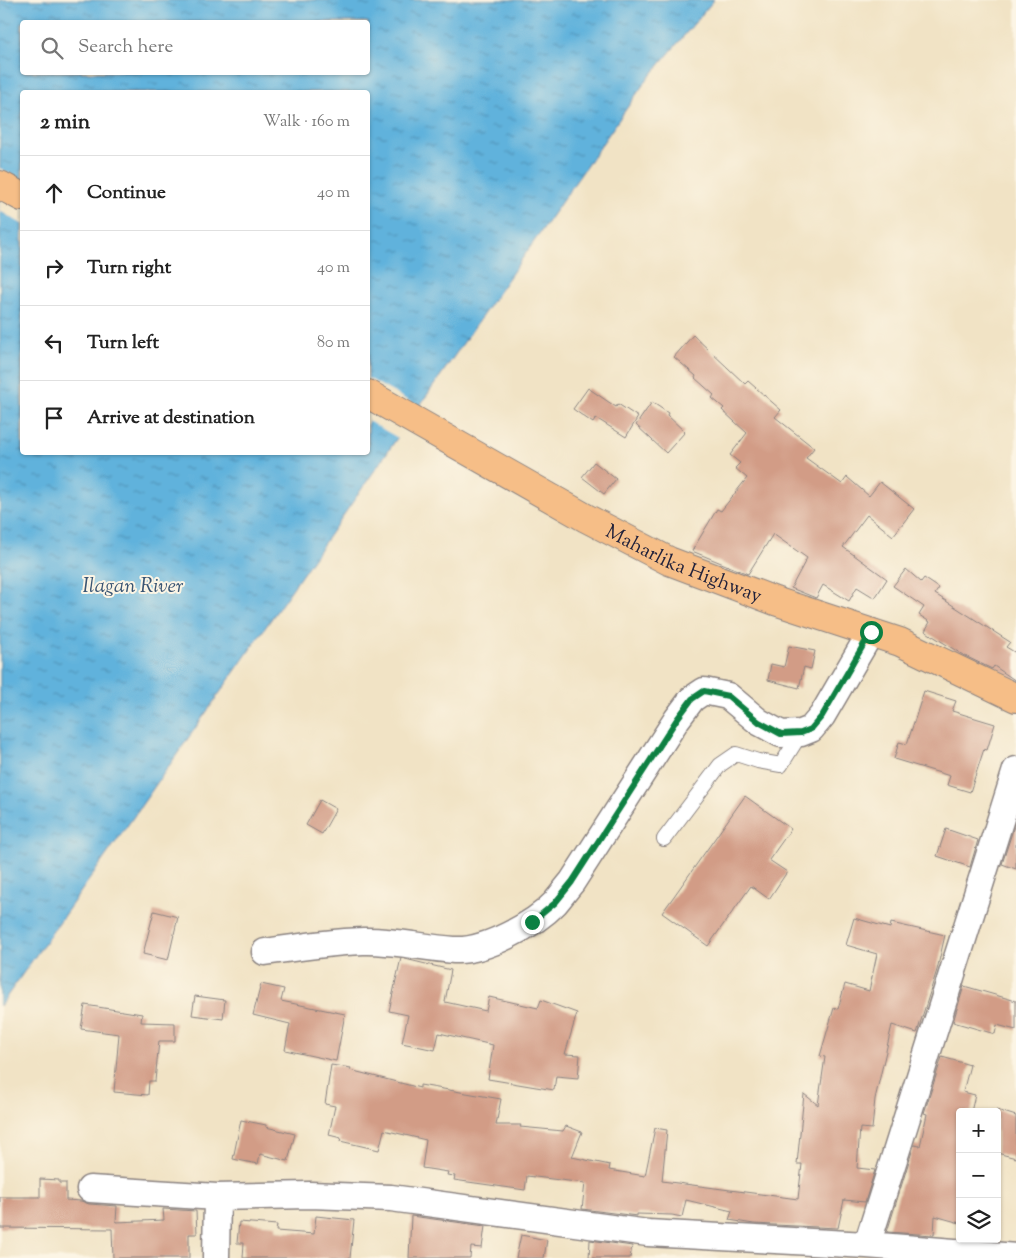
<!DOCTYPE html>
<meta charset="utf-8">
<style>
body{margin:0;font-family:"Sorts Mill Goudy",serif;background:#f2f2f2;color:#222}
.controls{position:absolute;right:15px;bottom:15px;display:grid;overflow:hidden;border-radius:5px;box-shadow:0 1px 4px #0004}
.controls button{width:45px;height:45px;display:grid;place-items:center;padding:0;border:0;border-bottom:1px solid #e0e0e0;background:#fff;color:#222;font:25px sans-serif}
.stop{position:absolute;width:15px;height:15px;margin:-11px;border:4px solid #0b8043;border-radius:50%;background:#fff}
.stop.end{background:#0b8043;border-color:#fff;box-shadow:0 1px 5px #0008}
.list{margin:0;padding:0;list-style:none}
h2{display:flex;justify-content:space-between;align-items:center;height:65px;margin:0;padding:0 20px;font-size:21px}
h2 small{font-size:16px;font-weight:400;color:#767676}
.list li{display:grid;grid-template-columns:32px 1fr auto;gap:15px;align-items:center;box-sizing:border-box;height:75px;padding:0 20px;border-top:1px solid #e0e0e0}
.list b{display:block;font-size:19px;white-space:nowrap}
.list em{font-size:16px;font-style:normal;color:#767676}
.icon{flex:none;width:28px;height:28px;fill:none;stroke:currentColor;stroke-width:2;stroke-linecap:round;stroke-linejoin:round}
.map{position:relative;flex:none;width:1016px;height:1258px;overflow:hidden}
.search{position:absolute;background:#fff;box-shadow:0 1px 4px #0004;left:20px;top:20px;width:350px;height:55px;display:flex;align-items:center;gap:12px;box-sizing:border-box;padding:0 18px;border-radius:5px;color:#767676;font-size:19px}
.panel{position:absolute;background:#fff;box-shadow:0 1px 4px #0004;left:20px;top:90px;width:350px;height:365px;border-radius:5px}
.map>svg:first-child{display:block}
.water{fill:url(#water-ripples);stroke:#416a8c;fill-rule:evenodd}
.pier{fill:#f1e3c5}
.building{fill:#d29c86}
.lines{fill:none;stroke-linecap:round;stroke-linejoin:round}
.lane-casing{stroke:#8a8280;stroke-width:16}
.street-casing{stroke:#8a8280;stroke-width:29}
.highway-casing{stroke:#8a8280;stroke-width:30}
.lane{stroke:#fff;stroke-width:14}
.street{stroke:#fff;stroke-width:26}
.highway{stroke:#f6be87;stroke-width:28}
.route{stroke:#0b8043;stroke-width:6}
.labels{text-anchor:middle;stroke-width:4;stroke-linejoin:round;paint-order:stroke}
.street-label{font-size:20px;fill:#22223b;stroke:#fcf5e5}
.water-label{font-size:21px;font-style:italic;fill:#385473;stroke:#fcf5e5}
</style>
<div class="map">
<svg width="1016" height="1258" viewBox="0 0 1016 1258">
<defs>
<pattern id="water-ripples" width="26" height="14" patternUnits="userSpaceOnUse" patternTransform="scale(1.25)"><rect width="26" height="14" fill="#60b2dc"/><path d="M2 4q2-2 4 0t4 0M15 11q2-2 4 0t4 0" fill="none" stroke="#4f90b4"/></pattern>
</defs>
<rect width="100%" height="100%" fill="#fcf5e5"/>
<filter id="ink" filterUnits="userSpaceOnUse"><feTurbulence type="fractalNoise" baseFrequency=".02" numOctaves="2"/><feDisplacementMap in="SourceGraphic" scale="10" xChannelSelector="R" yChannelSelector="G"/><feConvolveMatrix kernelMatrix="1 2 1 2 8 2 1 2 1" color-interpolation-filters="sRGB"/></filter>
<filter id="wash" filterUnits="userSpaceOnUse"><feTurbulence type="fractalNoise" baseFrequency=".0096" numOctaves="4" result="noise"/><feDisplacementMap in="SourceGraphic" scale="20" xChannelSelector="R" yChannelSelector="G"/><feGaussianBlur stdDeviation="1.12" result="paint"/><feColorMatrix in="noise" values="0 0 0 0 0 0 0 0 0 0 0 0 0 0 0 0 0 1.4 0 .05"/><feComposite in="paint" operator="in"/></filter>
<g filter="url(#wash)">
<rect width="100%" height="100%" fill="#f1e3c5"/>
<path class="water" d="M0,0h714l-69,82 -513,737 -132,187zM22,22h346v50h-346zM22,92h346v360h-346z"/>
<path class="pier" d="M0,168l22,13v43l-22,-13z
M368,378l53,30 -21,31 -32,-18z"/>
<g id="blocks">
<path class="building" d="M693,335l52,49 3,-3 33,29 -6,7 39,31 -8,10 36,26 5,-7 22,19 11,-14 34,27 -21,27 -26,-21 -24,32 44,32 -12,19 -18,-11 -8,14 -26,-16 -7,13 -25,-10 16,-30 -34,-24 -25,40 -56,-23 25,-42 4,2 26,-33 -12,-10 5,-5 -10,-8 17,-22 -25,-23 2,-2 -12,-10 2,-3 -19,-17 1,-2 -22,-19z
M588,388l28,19 2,-3 20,13 -12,20 -30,-19 -3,5 -20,-14z
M652,402l16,11 -1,2 18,17 -19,21 -30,-28z
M594,462l22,17 -12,15 -22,-17z
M906,569l15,13 3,-4 15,10 -4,6 75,48 -4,5 10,6v28l-22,-15 -2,3 -29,-14 -38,-24 5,-9 -11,-7 5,-8 -31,-21z
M789,646l26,5 -4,18 -7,-2 -5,21 -31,-8 3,-16 13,3z
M924,691l32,10 -4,10 43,13 -8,26 -3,-1 -14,43 -23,-7 3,-9 -56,-17 5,-17 8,2z
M745,796l46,33 -22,31 18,12 -18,27 -18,-13 -43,60 -46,-33z
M320,800l16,9 -14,25 -16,-9z
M1016,820v49l-14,-5z
M946,829l32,11 -8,27 -33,-11z
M154,911l24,6 -10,43 -25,-6z
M854,918l36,10 1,-5 54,12 -8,35 -20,63 -25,-8 -17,74 -3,30 -12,-1 -3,40 18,2 -10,32 -21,-2 -6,28 -84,-4 -25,-4 3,-9 -46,-11 -4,17 -10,-2 -35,-1v2l-55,-7 3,-26 -58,-7 -2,14 -71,-10 1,-4 -8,-1 1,-3 -26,-4 4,-28 -42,-10 -5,20 -39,-9 1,-3 -12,-3 6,-29 -10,-2 6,-39 20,3 -1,2 70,18v-3l81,14 -5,26h25l-1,2 43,4 3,-5 16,6 -10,25 38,8 -1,5 36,6 10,-48 12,2 -5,51 136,18 4,-35h-5l7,-70 14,11 7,-48 -5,-1 14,-48 4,1 7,-25 24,7 8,-37 -31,-9z
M401,958l50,12 -6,32 41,9 3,-14 49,11 3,-8 36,13 -12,41 15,1 -2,23 -22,-2 -2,14 -66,-11 5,-34 -54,-12 -4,17 -33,-7 6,-28 -19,-4z
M261,984l23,5 -3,12 64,13 -9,47 -51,-11 5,-26 -37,-9z
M964,986l52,15v29l-19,-5 -2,9 -42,-12z
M195,996l30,4 -2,19 -31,-4z
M85,1005l57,9 -1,8 34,1v18h-16l-4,40h-6l-1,14 -34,-3 5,-58 -38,-5z
M942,1057l28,8 -7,27 12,3 -4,17h-11v111l-25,-7 -1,19 -47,-3 27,-87 6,1 7,-32 -3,-1z
M997,1110l19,6v42l-19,-5z
M241,1120l25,5v2l29,7 -7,27 -28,-7 -2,10 -25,-5z
M40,1179l19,1v3h7v17l15,1 8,3 28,2 -1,16 48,-2 -1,-11 33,2 1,23h-8v24h-76l-1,-29 -112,-1v-31h40z
M316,1216l38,4 -4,38h-107l1,-15h-7l2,-21 38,3 -1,6 38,3z
M411,1216l74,10 -3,22 -11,-1 -1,11h-61z
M521,1235l26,5 -3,18h-28z
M590,1240l42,6 -2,12h-41z"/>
</g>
</g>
<g filter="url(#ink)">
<use href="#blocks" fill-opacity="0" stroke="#8a8280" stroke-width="1"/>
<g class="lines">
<g class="lane-casing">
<path id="lane" d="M664,839l56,-74 16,-11 22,7 23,4 20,-32"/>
</g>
<g class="street-casing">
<path id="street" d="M265,952c33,-5 66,-10 98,-11 31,-1 61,7 91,9 31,2 81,-26 101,-47 6,-7 11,-14 17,-21l105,-163 15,-20 12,-8 24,5 31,26 22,12 20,-1 10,-4 11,-13 49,-84
M90,1189l127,8 93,-2 81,3 257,35 219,12 149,12
M867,1245l149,-475
M216,1258l1,-61"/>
</g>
<g class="highway-casing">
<g id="highway">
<path d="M0,185l22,12"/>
<path id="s1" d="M368,394l218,124 83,43 106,40 125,41 116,56"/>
</g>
</g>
<use href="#lane" class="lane"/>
<use href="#street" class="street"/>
<use href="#highway" class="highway"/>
</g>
</g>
<g class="lines" filter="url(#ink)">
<path class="route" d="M532,922l23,-19 17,-21 105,-163 15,-20 12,-8 24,5 31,26 22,12 20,-1 10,-4 11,-13 49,-84"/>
</g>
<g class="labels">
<g class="street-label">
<text dy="7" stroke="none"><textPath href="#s1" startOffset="359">Maharlika Highway</textPath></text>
</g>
<g class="water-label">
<text x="133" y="592">Ilagan River</text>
</g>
</g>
</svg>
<div class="controls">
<button>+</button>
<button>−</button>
<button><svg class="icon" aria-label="layers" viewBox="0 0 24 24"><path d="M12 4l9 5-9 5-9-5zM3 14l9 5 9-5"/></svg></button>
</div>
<div class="stop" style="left:871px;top:632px"></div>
<div class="stop end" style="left:532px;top:922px"></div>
<div class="search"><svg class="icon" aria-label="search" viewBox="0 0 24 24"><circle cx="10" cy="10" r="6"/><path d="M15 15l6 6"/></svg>Search here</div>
<section class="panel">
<h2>2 min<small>Walk · 160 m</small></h2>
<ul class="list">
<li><svg class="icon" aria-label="ahead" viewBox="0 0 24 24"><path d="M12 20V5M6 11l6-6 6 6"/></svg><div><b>Continue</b></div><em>40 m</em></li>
<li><svg class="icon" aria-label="right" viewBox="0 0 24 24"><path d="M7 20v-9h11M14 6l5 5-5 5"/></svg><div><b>Turn right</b></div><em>40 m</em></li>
<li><svg class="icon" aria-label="left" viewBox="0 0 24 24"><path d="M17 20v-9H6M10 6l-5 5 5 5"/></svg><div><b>Turn left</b></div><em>80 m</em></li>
<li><svg class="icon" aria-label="arrive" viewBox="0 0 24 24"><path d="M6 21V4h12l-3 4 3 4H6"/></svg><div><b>Arrive at destination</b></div></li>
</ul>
</section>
</div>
